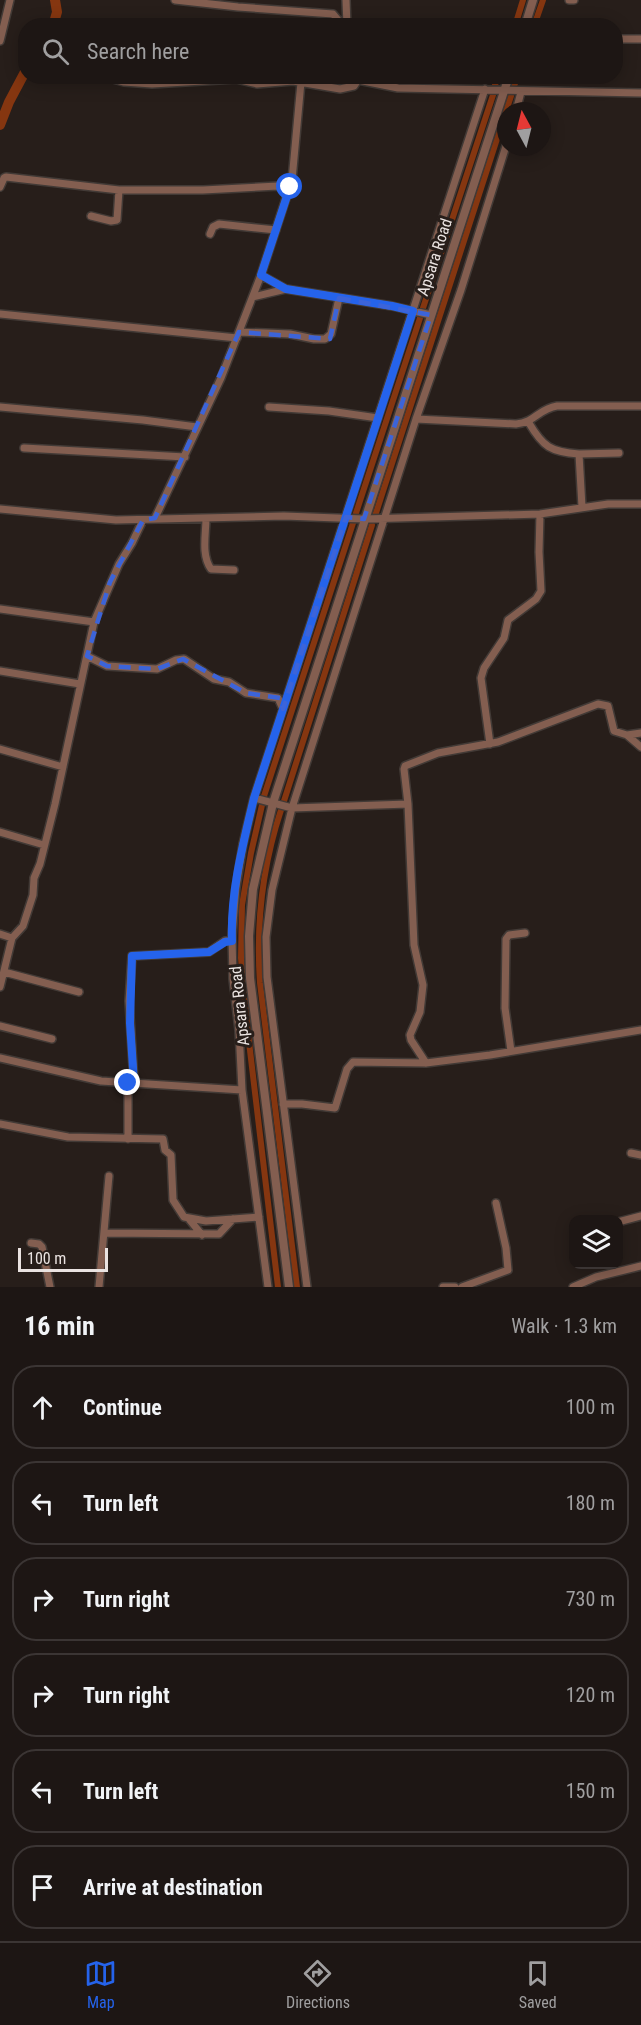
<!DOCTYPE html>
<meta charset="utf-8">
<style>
body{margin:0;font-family:"Roboto Condensed",sans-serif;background:#251f1d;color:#f1f3f6}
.controls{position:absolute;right:18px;bottom:18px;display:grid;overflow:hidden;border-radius:12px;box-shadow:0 3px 15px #0003}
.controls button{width:54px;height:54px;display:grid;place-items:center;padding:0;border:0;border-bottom:2px solid #3b3534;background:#1d1614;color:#f1f3f6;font:30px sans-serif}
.compass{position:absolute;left:497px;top:102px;width:54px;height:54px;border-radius:50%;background:#1d1614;box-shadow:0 3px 15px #0003;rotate:353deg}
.scale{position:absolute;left:18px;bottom:15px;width:90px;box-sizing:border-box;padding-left:6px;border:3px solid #eae3e1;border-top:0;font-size:16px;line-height:21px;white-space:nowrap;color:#eae3e1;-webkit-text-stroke:4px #271e1a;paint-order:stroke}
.stop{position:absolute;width:18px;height:18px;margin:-14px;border:4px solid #2563eb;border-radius:50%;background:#fff}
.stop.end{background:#2563eb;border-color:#fff;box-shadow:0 2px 6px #0008}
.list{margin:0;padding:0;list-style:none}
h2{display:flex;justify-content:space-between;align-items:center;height:78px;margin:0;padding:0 24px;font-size:26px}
h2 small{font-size:20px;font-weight:400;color:#a09fa0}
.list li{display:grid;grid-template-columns:39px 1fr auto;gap:18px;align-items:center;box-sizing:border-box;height:84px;margin:0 12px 12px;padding:0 12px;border:2px solid #3b3534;border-radius:24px}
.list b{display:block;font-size:22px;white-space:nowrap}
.list em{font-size:20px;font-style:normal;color:#a09fa0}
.icon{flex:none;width:33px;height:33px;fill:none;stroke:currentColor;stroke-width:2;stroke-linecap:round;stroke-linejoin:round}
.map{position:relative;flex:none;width:641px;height:1287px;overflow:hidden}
.search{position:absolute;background:#1d1614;box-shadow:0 3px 15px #0003;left:18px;right:18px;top:18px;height:66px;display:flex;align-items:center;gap:15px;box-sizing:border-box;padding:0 21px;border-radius:24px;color:#a09fa0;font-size:22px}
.sheet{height:654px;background:#1d1614}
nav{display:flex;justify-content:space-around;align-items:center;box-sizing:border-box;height:84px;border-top:2px solid #3b3534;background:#1d1614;font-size:16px;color:#a09fa0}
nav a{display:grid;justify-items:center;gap:3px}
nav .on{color:#2563eb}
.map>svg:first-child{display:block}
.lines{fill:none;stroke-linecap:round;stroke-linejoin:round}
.canal{stroke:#853610;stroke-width:6}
.river{stroke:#853610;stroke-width:10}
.minor-casing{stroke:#423a36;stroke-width:10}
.tertiary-casing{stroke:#423a36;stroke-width:11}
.minor{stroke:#835e50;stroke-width:7}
.tertiary{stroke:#835e50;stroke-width:8}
.route{stroke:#2563eb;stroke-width:8}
.marked{fill:none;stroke:#3c64d9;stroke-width:4.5;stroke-dasharray:12 8;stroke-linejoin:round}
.labels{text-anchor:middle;stroke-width:6;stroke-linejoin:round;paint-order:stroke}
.street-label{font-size:16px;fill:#eae3e1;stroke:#271e1a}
</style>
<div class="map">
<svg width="641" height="1287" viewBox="0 0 641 1287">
<rect width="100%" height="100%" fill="#271e1a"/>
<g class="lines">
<path class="canal" d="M515,26l8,-26
M534,26l9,-26
M495,85l3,-9
M514,86l4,-10
M506,111l5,-15
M423,308l70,-213
M356,513l64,-195
M375,516l131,-405
M264,796l89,-273
M284,801l88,-276
M262,805l-11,48 -9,52 -1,53 6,67 31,262
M281,810c-19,57 -25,115 -21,173l37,304"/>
<path class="river" d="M53,26l4,-14 -2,-12
M0,125l9,-23 17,-32"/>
<g class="minor-casing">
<path id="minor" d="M175,0l63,7 95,7 10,12
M346,0l1,26
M569,0h5
M616,39h25
M0,41l10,-41
M102,76l22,6 28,2 84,-5 21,5 36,-3 47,8 14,-3 4,-6
M356,76l2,4 40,8 243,5
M516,111l5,-19
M0,187l4,-9 2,-1 113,13h84l75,-4 11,4
M91,216l20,5 6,-1 2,-30
M210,234l3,-7 6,-3 57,6
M261,275l25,14 106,17 39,9
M253,297l33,-8
M0,314l237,24
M239,332l51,2 24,5h11l6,-5 8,-36
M0,407l143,13 54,7
M269,407l60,4 49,7
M416,419l100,5c20,-2 22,-15 41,-18h84
M529,423c14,24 22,29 50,31
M24,448l161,9
M582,507l-3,-53 40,-1
M0,509l116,11 168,-4 80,3 176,-5 68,-10h33
M155,518l66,-140 40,-103 31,-95 9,-98
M206,518c0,16 -5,37 5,51l23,1
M0,609l94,13
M87,656l20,10 50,3 19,-9 8,-1 30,20 15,3 17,11 32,5 5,11
M0,671l80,13
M627,735l14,-2
M490,744l-9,-66 3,-10 20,-30 4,-18 28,-21 5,-8 -2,-39 1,-38
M0,749l63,18
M254,798l38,10 116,-4 -4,-35 1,-3 33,-13 60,-11 100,-38 10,2 6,25 13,4 14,12
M408,804l6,141 9,40 -3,27 -10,23 1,5 15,23
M0,832l44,13
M0,934l12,4
M4,972l75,20
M0,987l12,-49 11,-12 10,-31 1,-17 6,-14 15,-60 39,-182 25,-58 13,-21 11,-23
M0,1026l52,13
M511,1051l-6,-43 1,-69 3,-4 16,-2
M0,1058l101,23 141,9
M134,1083l-5,-82 3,-45 77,-4 16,-11h7
M283,1104h19l33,4 12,-39 6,-7 73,1 64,-8 151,-25
M0,1124l68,13 95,2 2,11 6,5 2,45 11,17 22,4 53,-4
M128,1139v-56
M631,1153l10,2
M189,1219l13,16
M618,1222l23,-6
M105,1233l114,1 14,-15
M31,1243l8,1 3,3 8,40
M99,1287l10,-111
M268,1287l-26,-197 -3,-60 -6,-51 -1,-43 4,-49 7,-43 11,-46 231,-709
M307,1287l-40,-310 -1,-40 6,-47 20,-82 124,-389 45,-129 45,-144
M443,1287h12
M462,1287l46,-17 -2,-22 -10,-45
M573,1287l23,-10 45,-11"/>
</g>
<g class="tertiary-casing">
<path id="tertiary" d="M525,26l8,-26
M289,1287l-39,-309 -1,-42 4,-47 20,-86 236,-727"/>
</g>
<use href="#minor" class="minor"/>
<use href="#tertiary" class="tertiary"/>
</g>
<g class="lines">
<path class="route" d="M128,1083h6l-4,-60 2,-67 77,-4 16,-10 7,-1c-2,-48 11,-97 22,-143l159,-487 -21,-5 -106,-17 -25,-14 29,-88"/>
</g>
<path class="marked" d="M339,298l92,17 -67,204 -18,-2 -63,192 -3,-11 -34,-5 -63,-34 -26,10 -50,-3 -20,-10 23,-74 33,-62 12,-2 84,-186 91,7z"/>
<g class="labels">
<g class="street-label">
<text transform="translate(434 257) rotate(-72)" y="6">Apsara Road</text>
<text transform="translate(239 1006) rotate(-96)" y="6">Apsara Road</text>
</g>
</g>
</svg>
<div class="controls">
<button><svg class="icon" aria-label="layers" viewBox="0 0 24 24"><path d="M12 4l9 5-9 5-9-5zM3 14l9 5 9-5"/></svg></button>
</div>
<svg class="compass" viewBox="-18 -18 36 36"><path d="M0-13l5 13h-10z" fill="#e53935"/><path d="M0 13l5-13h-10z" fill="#a09fa0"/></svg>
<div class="scale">100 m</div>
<div class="stop" style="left:290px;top:187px"></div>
<div class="stop end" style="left:128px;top:1083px"></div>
<div class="search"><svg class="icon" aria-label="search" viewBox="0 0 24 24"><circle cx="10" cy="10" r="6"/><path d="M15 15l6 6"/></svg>Search here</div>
</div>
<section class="sheet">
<h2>16 min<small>Walk · 1.3 km</small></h2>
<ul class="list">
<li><svg class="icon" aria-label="ahead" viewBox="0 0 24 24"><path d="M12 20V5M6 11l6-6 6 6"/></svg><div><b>Continue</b></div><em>100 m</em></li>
<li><svg class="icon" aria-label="left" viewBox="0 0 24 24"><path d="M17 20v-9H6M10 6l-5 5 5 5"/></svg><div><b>Turn left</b></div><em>180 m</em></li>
<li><svg class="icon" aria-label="right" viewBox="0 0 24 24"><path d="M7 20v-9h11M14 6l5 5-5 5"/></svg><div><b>Turn right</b></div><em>730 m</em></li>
<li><svg class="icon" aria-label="right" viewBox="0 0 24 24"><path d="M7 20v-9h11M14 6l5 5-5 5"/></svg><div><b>Turn right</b></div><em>120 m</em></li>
<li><svg class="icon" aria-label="left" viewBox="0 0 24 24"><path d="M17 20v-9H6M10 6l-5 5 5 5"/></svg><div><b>Turn left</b></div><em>150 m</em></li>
<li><svg class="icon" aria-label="arrive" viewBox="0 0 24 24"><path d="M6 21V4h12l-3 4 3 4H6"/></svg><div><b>Arrive at destination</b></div></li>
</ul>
</section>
<nav>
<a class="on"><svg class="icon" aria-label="map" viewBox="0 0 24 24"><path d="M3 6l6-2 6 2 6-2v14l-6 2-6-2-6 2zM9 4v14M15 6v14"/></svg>Map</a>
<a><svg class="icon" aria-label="directions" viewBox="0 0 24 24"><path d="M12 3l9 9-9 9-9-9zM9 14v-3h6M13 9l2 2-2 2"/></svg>Directions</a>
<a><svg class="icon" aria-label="saved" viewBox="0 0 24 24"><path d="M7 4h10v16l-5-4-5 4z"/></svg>Saved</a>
</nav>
